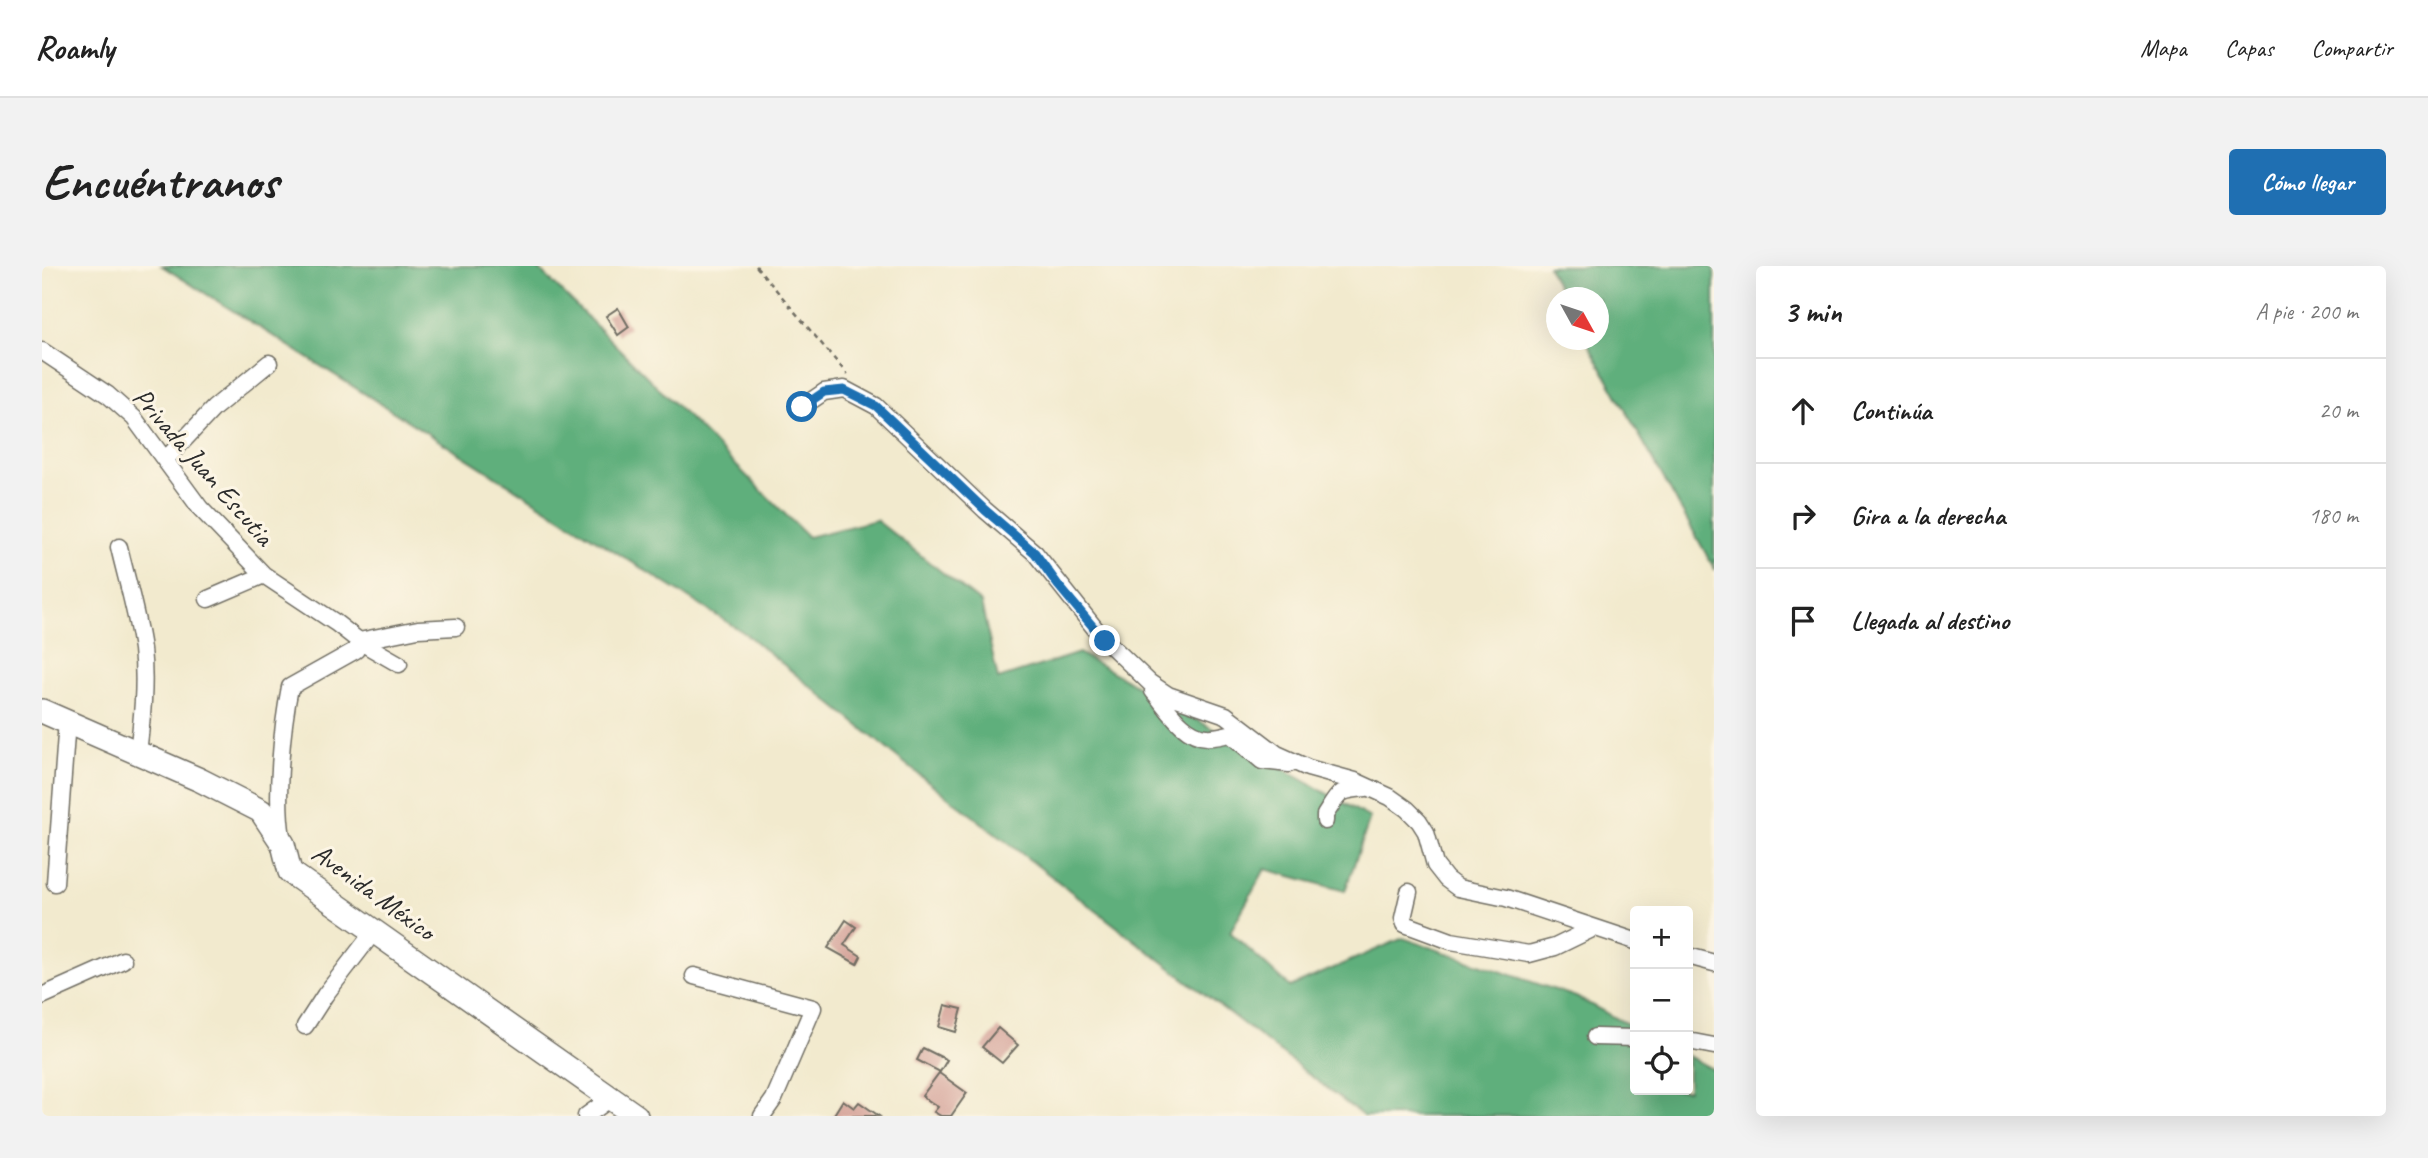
<!DOCTYPE html>
<html lang="es">
<meta charset="utf-8">
<style>
body{margin:0;font-family:Caveat,sans-serif;background:#f2f2f2;color:#222}
.controls{position:absolute;right:21px;bottom:21px;display:grid;overflow:hidden;border-radius:7px;box-shadow:0 7px 28px #0002}
.controls button{width:63px;height:63px;display:grid;place-items:center;padding:0;border:0;border-bottom:2px solid #e0e0e0;background:#fff;color:#222;font:35px sans-serif}
.compass{position:absolute;left:1504px;top:21px;width:63px;height:63px;border-radius:50%;background:#fff;box-shadow:0 7px 28px #0002;rotate:130deg}
.stop{position:absolute;width:21px;height:21px;margin:-16px;border:5px solid #1f6fb2;border-radius:50%;background:#fff}
.stop.end{background:#1f6fb2;border-color:#fff;box-shadow:0 2px 7px #0008}
.list{margin:0;padding:0;list-style:none}
h2{display:flex;justify-content:space-between;align-items:center;height:91px;margin:0;padding:0 28px;font-size:30px}
h2 small{font-size:23px;font-weight:400;color:#767676}
.list li{display:grid;grid-template-columns:46px 1fr auto;gap:21px;align-items:center;box-sizing:border-box;height:105px;padding:0 28px;border-top:2px solid #e0e0e0}
.list b{display:block;font-size:26px;white-space:nowrap}
.list em{font-size:23px;font-style:normal;color:#767676}
.icon{flex:none;width:38px;height:38px;fill:none;stroke:currentColor;stroke-width:2;stroke-linecap:round;stroke-linejoin:round}
.map{position:relative;flex:none;width:1672px;height:850px;overflow:hidden;border-radius:7px}
header{display:flex;align-items:center;gap:42px;box-sizing:border-box;height:98px;padding:0 35px;background:#fff;border-bottom:2px solid #e0e0e0}
header strong{font-size:33px}
nav{display:flex;gap:38px;margin-inline-start:auto;font-size:24px}
.intro{display:flex;align-items:center;justify-content:space-between;box-sizing:border-box;height:168px;padding:0 42px}
h1{margin:0;font-size:49px}
.button{padding:18px 32px;border-radius:7px;background:#1f6fb2;color:#fff;font-size:24px;font-weight:700}
main{display:flex;gap:42px;padding:0 42px}
aside{flex:1;background:#fff;border-radius:7px;box-shadow:0 7px 28px #0002}
.map>svg:first-child{display:block}
.forest{fill:#5eaf7b;stroke:#446d53;stroke-width:2}
.building{fill:#d39f95}
.lines{fill:none;stroke-linecap:round;stroke-linejoin:round}
.street-casing{stroke:#716e64;stroke-width:19}
.secondary-casing{stroke:#716e64;stroke-width:26}
.path{stroke:#716e64;stroke-width:2.5;stroke-dasharray:5 5;stroke-linecap:butt}
.street{stroke:#fff;stroke-width:16}
.secondary{stroke:#fff;stroke-width:23}
.route{stroke:#1f6fb2;stroke-width:9}
.labels{text-anchor:middle;stroke-width:6;stroke-linejoin:round;paint-order:stroke}
.street-label{font-size:28px;fill:#2b2b2b;stroke:#fcf5e5}
</style>
<header>
<strong>Roamly</strong>
<nav><a>Mapa</a><a>Capas</a><a>Compartir</a></nav>
</header>
<div class="intro"><h1>Encuéntranos</h1><a class="button">Cómo llegar</a></div>
<main>
<div class="map">
<svg width="1672" height="850" viewBox="0 0 1672 850">
<rect width="100%" height="100%" fill="#fcf5e5"/>
<filter id="ink" filterUnits="userSpaceOnUse"><feTurbulence type="fractalNoise" baseFrequency=".0143" numOctaves="2"/><feDisplacementMap in="SourceGraphic" scale="14" xChannelSelector="R" yChannelSelector="G"/><feConvolveMatrix kernelMatrix="1 2 1 2 8 2 1 2 1" color-interpolation-filters="sRGB"/></filter>
<filter id="wash" filterUnits="userSpaceOnUse"><feTurbulence type="fractalNoise" baseFrequency=".00686" numOctaves="4" result="noise"/><feDisplacementMap in="SourceGraphic" scale="28" xChannelSelector="R" yChannelSelector="G"/><feGaussianBlur stdDeviation="1.57" result="paint"/><feColorMatrix in="noise" values="0 0 0 0 0 0 0 0 0 0 0 0 0 0 0 0 0 1.4 0 .05"/><feComposite in="paint" operator="in"/></filter>
<g filter="url(#wash)">
<rect width="100%" height="100%" fill="#f2eace"/>
<path class="forest" d="M120,0h374l272,271 68,-17 105,83 17,76 81,-26 291,165 -25,73 -80,-22 -35,63 60,55 113,-49 173,59 59,31v62h53v-34l26,14v46h-351l-451,-347 -166,-135z
M1506,0h166v302l-128,-228h12v-42l-35,-1z"/>
<g id="blocks">
<path class="building" d="M576,42l11,19 -11,8 -12,-19z
M804,654l10,7 -12,18 17,11 -4,8 -29,-16z
M903,739l17,4 -6,23 -17,-5z
M956,762l20,17 -16,18 -20,-16z
M881,782l24,12 -7,12 -23,-12z
M897,807l28,20 -16,23h-10l-7,-4 4,-5 -16,-11z
M801,834l11,8 5,-6 20,14h-46z"/>
</g>
</g>
<g filter="url(#ink)">
<use href="#blocks" fill-opacity="0" stroke="#716e64" stroke-width="2"/>
<g class="lines">
<g class="street-casing">
<path id="street" d="M0,85l66,44 26,23 66,90 64,67 72,48 23,18 40,23
M760,141l22,-15 20,-3 32,17 109,104 50,43 66,83 49,47 18,12 58,20 51,39 31,14 47,13 35,16 17,12 12,12 7,11 9,33 11,14 12,9 48,10 129,43
M124,193l48,-51 55,-45
M77,281c8,34 18,67 23,102 4,34 0,70 -4,104
M166,333l56,-24
M317,375l59,-12 38,-2
M1111,425c14,16 30,45 54,46 7,1 16,-2 23,-3l32,27 27,3
M1283,555v-6c15,-23 13,-25 41,-27
M240,571c-7,-40 0,-110 8,-150l66,-37 3,-9
M13,617l12,-162
M1367,626l-6,26 2,6 46,17 78,13 26,-7 37,-18
M1646,690l26,7
M652,710l119,32 -39,91 -12,17
M0,730l81,-36
M263,760l20,-31 50,-65
M1553,771l40,1
M1646,775l26,5
M544,850l25,-18"/>
</g>
<g class="secondary-casing">
<path id="secondary" d="M0,445l158,69 61,31 22,33 7,28 346,244"/>
</g>
<path class="path" d="M714,0l92,109"/>
<use href="#street" class="street"/>
<use href="#secondary" class="secondary"/>
</g>
</g>
<g class="lines" filter="url(#ink)">
<path class="route" d="M760,141l22,-15 20,-2 32,16 109,104 50,43 23,32 47,56"/>
</g>
<g class="labels">
<g class="street-label">
<text transform="translate(162 200) rotate(49)" y="10">Privada Juan Escutia</text>
<text transform="translate(332 625) rotate(36)" y="10">Avenida México</text>
</g>
</g>
</svg>
<div class="controls">
<button>+</button>
<button>−</button>
<button><svg class="icon" aria-label="locate" viewBox="0 0 24 24"><circle cx="12" cy="12" r="6"/><path d="M12 2v4M12 18v4M2 12h4M18 12h4"/></svg></button>
</div>
<svg class="compass" viewBox="-18 -18 36 36"><path d="M0-13l5 13h-10z" fill="#e53935"/><path d="M0 13l5-13h-10z" fill="#767676"/></svg>
<div class="stop" style="left:760px;top:141px"></div>
<div class="stop end" style="left:1063px;top:375px"></div>
</div>
<aside>
<h2>3 min<small>A pie · 200 m</small></h2>
<ul class="list">
<li><svg class="icon" aria-label="ahead" viewBox="0 0 24 24"><path d="M12 20V5M6 11l6-6 6 6"/></svg><div><b>Continúa</b></div><em>20 m</em></li>
<li><svg class="icon" aria-label="right" viewBox="0 0 24 24"><path d="M7 20v-9h11M14 6l5 5-5 5"/></svg><div><b>Gira a la derecha</b></div><em>180 m</em></li>
<li><svg class="icon" aria-label="arrive" viewBox="0 0 24 24"><path d="M6 21V4h12l-3 4 3 4H6"/></svg><div><b>Llegada al destino</b></div></li>
</ul>
</aside>
</main>
